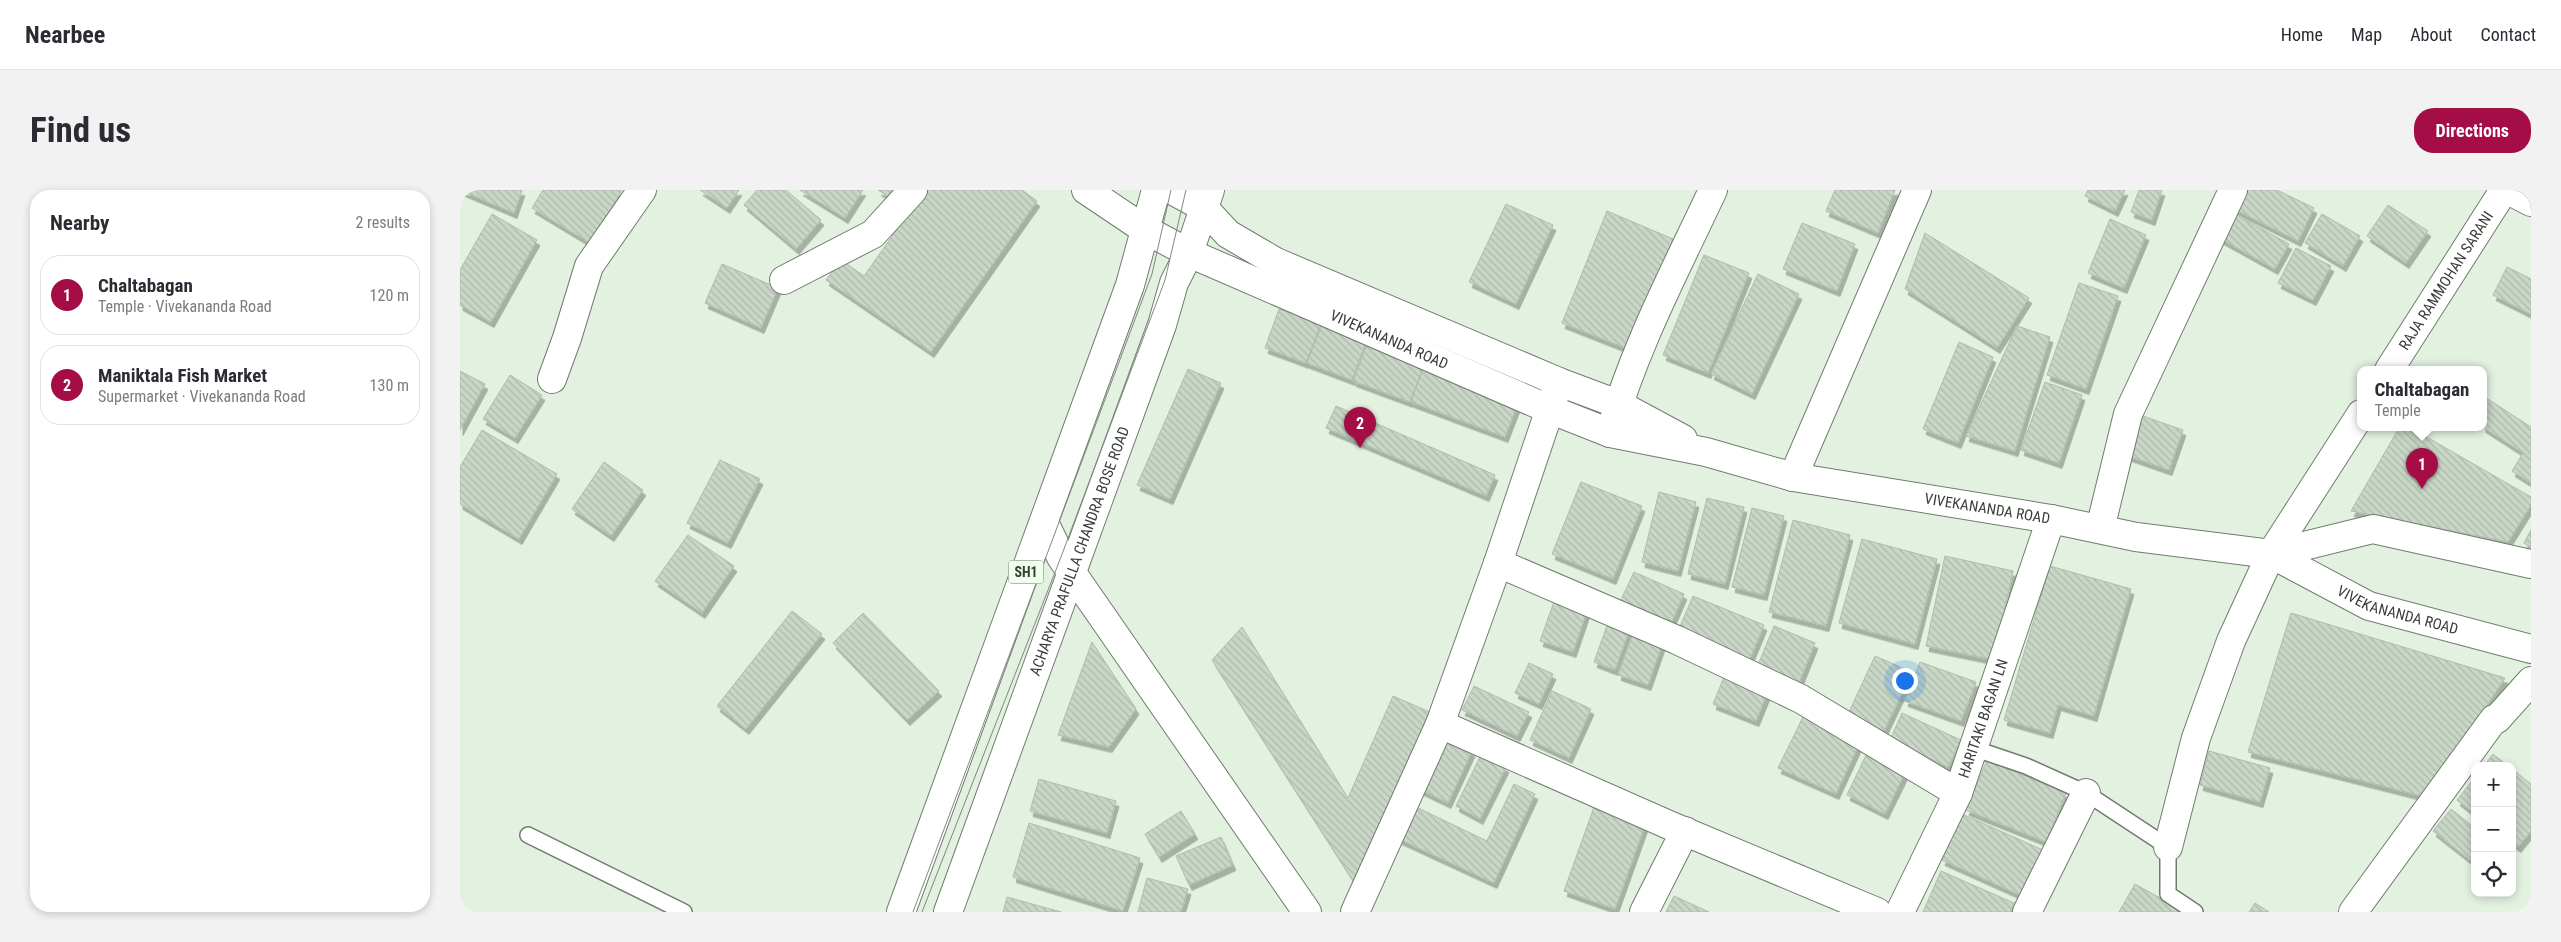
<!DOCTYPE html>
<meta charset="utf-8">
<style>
body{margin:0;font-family:"Roboto Condensed",sans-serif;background:#f2f2f3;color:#2b2b33}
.controls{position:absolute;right:15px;bottom:15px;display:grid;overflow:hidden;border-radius:10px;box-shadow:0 2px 8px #0003}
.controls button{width:45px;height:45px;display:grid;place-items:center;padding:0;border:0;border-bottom:1px solid #e1e1e2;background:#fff;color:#2b2b33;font:25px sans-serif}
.you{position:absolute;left:1444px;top:490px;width:18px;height:18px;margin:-12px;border:4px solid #fff;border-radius:50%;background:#1a73e8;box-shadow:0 0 0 8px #1a73e833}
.badge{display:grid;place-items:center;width:32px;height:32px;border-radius:50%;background:#a40d45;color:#fff;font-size:16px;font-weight:700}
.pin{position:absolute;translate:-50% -41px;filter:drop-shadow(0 1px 2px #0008)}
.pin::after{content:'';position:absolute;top:26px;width:18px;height:15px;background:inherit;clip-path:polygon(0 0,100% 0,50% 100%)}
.popup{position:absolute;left:1897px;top:176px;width:130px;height:65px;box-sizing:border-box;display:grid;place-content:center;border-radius:10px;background:#fff;filter:drop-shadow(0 1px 4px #0005);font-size:16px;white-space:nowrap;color:#7c7c81}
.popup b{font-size:19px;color:#2b2b33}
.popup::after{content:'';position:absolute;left:50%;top:100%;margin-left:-10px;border:10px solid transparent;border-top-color:#fff}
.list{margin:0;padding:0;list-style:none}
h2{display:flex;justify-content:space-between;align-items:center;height:65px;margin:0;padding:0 20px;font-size:21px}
h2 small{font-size:16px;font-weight:400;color:#7c7c81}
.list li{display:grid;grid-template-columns:32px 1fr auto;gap:15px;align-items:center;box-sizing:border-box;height:80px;margin:0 10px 10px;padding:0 10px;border:1px solid #e1e1e2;border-radius:20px}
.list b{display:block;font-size:19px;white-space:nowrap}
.list p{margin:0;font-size:16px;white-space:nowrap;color:#7c7c81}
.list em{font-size:16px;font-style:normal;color:#7c7c81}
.icon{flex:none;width:28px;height:28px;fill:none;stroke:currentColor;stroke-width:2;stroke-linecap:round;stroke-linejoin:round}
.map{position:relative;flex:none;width:2071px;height:722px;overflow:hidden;border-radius:20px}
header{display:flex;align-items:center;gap:30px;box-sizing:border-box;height:70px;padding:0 25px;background:#fff;border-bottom:1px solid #e1e1e2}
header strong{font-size:24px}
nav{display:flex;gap:28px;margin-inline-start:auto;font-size:18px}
.intro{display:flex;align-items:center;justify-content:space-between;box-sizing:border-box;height:120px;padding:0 30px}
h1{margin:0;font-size:35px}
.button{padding:12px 22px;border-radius:20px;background:#a40d45;color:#fff;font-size:18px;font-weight:700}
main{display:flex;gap:30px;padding:0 30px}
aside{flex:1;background:#fff;border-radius:20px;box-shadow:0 2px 8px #0003}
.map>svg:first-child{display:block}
.building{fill:url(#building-back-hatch);stroke:#afbcad;filter:url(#shadow)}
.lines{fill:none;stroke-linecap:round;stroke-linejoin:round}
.lane-casing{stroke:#707d6e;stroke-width:18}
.street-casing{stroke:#707d6e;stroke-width:30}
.secondary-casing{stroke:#707d6e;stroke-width:30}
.primary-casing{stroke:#707d6e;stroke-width:30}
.lane{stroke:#fff;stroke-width:15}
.street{stroke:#fff;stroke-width:28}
.secondary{stroke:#fff;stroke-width:28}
.primary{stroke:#fff;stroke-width:28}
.tram{stroke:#7f897e;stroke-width:1}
.labels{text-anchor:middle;stroke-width:5;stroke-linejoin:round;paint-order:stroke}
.shield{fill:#effeed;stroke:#6f776e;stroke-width:1}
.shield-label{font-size:14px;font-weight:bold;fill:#383d37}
.street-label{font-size:15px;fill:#383d37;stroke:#effeed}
</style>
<header>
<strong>Nearbee</strong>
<nav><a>Home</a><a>Map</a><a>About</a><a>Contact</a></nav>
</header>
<div class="intro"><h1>Find us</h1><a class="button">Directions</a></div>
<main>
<aside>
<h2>Nearby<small>2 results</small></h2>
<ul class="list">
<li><span class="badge">1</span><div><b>Chaltabagan</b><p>Temple · Vivekananda Road</p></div><em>120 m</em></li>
<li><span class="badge">2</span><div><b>Maniktala Fish Market</b><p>Supermarket · Vivekananda Road</p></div><em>130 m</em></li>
</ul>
</aside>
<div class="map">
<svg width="2071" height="722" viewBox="0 0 2071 722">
<defs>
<pattern id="building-back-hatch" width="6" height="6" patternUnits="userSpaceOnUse" patternTransform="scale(1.25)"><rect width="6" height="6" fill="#c9d7c7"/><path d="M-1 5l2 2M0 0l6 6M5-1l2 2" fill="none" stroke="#adb9ac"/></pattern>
<filter id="shadow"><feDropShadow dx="3" dy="5.5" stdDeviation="0" flood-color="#0004"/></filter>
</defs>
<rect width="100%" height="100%" fill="#e2f1e0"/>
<path class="building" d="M0,0h62l-8,23z
M83,0h79l-32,53 -58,-35z
M240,0h39l-12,18z
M297,0h29l35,30 -25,29 -52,-44z
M340,0h63l-18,28z
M418,0h14l-4,6z
M465,0h97l15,11 -106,151 -105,-72 15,-20 23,16z
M1375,0h60l-17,43 -52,-22z
M1628,0h37l-10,21 -30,-15z
M1679,0h23l-10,30 -21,-8z
M1783,0h34l37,18 -16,33 -64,-32z
M1046,14l47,21 -37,79 -47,-22z
M1928,15l40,26 -22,32 -39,-27z
M1147,21l66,28 -45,110 -66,-26z
M1773,23l56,31 -14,25 -56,-31z
M32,24l45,26 -46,82 -31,-17v-35z
M1862,24l38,22 -17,30 -38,-23z
M1650,29l36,16 -22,53 -36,-15z
M1342,33l53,21 -18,47 -54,-22z
M1465,43l104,65 -32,50 -92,-59z
M1836,58l35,18 -18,34 -35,-17z
M1244,65l45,18 -41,100 -45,-18z
M262,74l56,24 -17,40 -56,-25z
M2047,77l24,12v35l-38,-19z
M1298,84l41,20 -47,100 -41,-20z
M1619,93l39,13 -32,93 -39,-14z
M819,119l42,15 -15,39 -41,-15z
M862,134l44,17 -14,39 -45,-17z
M1557,136l33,11 -35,114 -49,-15z
M908,152l57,21 -15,39 -57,-21z
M1499,152l34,15 -35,86 -35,-14z
M965,172l95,36 -15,39 -94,-35z
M728,179l33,14 -51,116 -33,-14z
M0,181l25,13 -25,46z
M50,185l32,20 -27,43 -32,-19z
M1585,192l37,13 -23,68 -38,-13z
M2023,206l48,31v56l-19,-12 11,-18 -40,-26z
M876,216l159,69 -9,21 -160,-68z
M1677,224l46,16 -14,40 -46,-16z
M1939,238h12l120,69v8l-23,37 -157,-31z
M22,240l75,44 -38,65 -59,-35v-37z
M260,270l40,19 -32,64 -41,-20z
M144,272l39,28 -32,46 -39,-27z
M1121,292l61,24 -29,73 -61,-25z
M1199,302l37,10 -18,69 -36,-9z
M1247,308l37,9 -19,77 -37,-10z
M1292,318l32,8 -20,79 -32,-8z
M1333,330l57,15 -24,91 -57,-14z
M2071,340v17l-7,-4z
M228,345l46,31 -32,47 -47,-32z
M1402,349l75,20 -22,85 -76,-21z
M1485,366l68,15 -19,89 -68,-14z
M1590,376l81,23 -37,127 -36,-11 -8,28 -46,-13z
M1174,382l50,22 -14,32 -51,-22z
M1096,406l32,12 -15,44 -33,-11z
M1233,406l71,29 -15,36 -71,-30z
M332,421l30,23 -76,95 -29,-23z
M403,423l76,78 -32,29 -74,-77z
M1831,423l214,65 -79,119 -178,-45z
M1149,430l21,8 -15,42 -21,-8z
M1314,436l41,17 -16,40 -41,-18z
M782,437l106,171 45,-102 39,17 -78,169 -142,-222z
M1175,438l29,11 -16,46 -30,-10z
M632,452l44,67 -27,38 -51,-12z
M1415,466l37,16 -28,59 -36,-17z
M1460,472l56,20 -15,39 -56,-20z
M1069,473l24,11 -14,30 -24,-11z
M1266,482l43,17 -13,32 -43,-17z
M1014,496l55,26 -12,24 -55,-26z
M1092,501l39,18 -22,49 -39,-18z
M1442,523l59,27 -13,27 -58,-27z
M1344,525l56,27 -24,52 -58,-26z
M979,546l33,15 -24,52 -33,-16z
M1749,561l61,17 -10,34 -60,-17z
M1407,563l39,18 -21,43 -38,-19z
M2033,564l15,12h-24z
M1021,565l25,12 -26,52 -24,-13z
M1527,570l79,33 -20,49 -80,-32z
M2052,579l19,15v47l-13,16 -6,-4z
M2015,587v37l-18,-14z
M579,589l77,22 -9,32 -77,-22z
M1054,594l21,10 -41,89 -95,-44 15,-33 73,35z
M1134,617l51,18 -30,84 -51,-18z
M1991,619l24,19v36l-42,-33z
M721,621l14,23 -36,23 -14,-23z
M1502,624l81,36 -21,46 -80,-36z
M569,633l111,35 -17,53 -110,-34z
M761,647l12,28 -44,20 -13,-29z
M1481,681l73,32 -4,9h-87z
M687,688l41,11 -7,23h-43z
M1675,694l50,28h-66z
M1214,706l35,16h-43z
M547,707l54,15h-58z
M1795,713l14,9h-20z"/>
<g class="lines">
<g class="lane-casing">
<path id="lane" d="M1513,558l53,18 60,27 82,54v47l27,18
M68,645l156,77"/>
</g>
<g class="street-casing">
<g id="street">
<path d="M2048,0l23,12"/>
<path d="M324,90l89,-46 40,-44"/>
<path d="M92,189l15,-41 22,-72 53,-76"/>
<path d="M1150,243c24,-85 66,-164 103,-243"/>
<path d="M1333,287l124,-287"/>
<path d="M1640,339l28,-115 105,-224"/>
<path d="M1038,373l179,77 124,59 157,94"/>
<path d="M980,534l229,101 208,87"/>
<path d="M1708,657l28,-109 35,-97 40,-87"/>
<path d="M895,722l85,-188 58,-161 61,-181"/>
<path d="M1184,722l41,-81"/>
<path id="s1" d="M1440,722l58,-119 93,-274"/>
<path d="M1567,722l59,-119"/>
<path d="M1893,722l141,-193h3l34,-38"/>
</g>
</g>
<g class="secondary-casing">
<g id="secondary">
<path id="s2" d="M1929,180l115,-180"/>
<path d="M584,332l17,35 246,355"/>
<path d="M1811,364l90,-140"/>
</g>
</g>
<g class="primary-casing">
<g id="primary">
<path id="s3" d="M626,0l58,39 45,24 360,156 61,24 96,19 87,25 258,42 85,18 135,17 98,52 162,43"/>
<path d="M712,0l31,17 25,27 48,28 283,120 59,22 65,35"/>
<path d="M1811,364l102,-25 158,35"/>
<path d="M441,722l229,-627 26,-95"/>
<path id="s4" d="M488,722l214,-587 12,-42 15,-30 21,-63"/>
</g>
</g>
<use href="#lane" class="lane"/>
<use href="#street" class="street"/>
<use href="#secondary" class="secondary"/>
<use href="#primary" class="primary"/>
<path class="tram" d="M453,722l239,-638 19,-84
M462,722l139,-355 104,-277 21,-90"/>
</g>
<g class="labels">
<rect class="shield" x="548.5" y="370.5" width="35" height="23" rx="4"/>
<g class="shield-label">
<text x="566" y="387">SH1</text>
</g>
<g class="street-label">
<text dy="5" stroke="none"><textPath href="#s2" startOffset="106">RAJA RAMMOHAN SARANI</textPath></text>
<text dy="5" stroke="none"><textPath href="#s3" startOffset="339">VIVEKANANDA ROAD</textPath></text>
<text dy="5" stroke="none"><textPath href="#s3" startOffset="964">VIVEKANANDA ROAD</textPath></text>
<text dy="5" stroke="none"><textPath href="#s4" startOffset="384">ACHARYA PRAFULLA CHANDRA BOSE ROAD</textPath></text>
<text dy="5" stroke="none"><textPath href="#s3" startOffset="1391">VIVEKANANDA ROAD</textPath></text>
<text dy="5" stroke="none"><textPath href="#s1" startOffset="211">HARITAKI BAGAN LN</textPath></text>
</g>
</g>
</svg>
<div class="controls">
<button>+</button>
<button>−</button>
<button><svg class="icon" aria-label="locate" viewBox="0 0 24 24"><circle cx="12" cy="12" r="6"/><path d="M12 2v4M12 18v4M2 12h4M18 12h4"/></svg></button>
</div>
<div class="you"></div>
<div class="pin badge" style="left:1962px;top:299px">1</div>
<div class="popup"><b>Chaltabagan</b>Temple</div>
<div class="pin badge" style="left:900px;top:258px">2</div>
</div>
</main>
